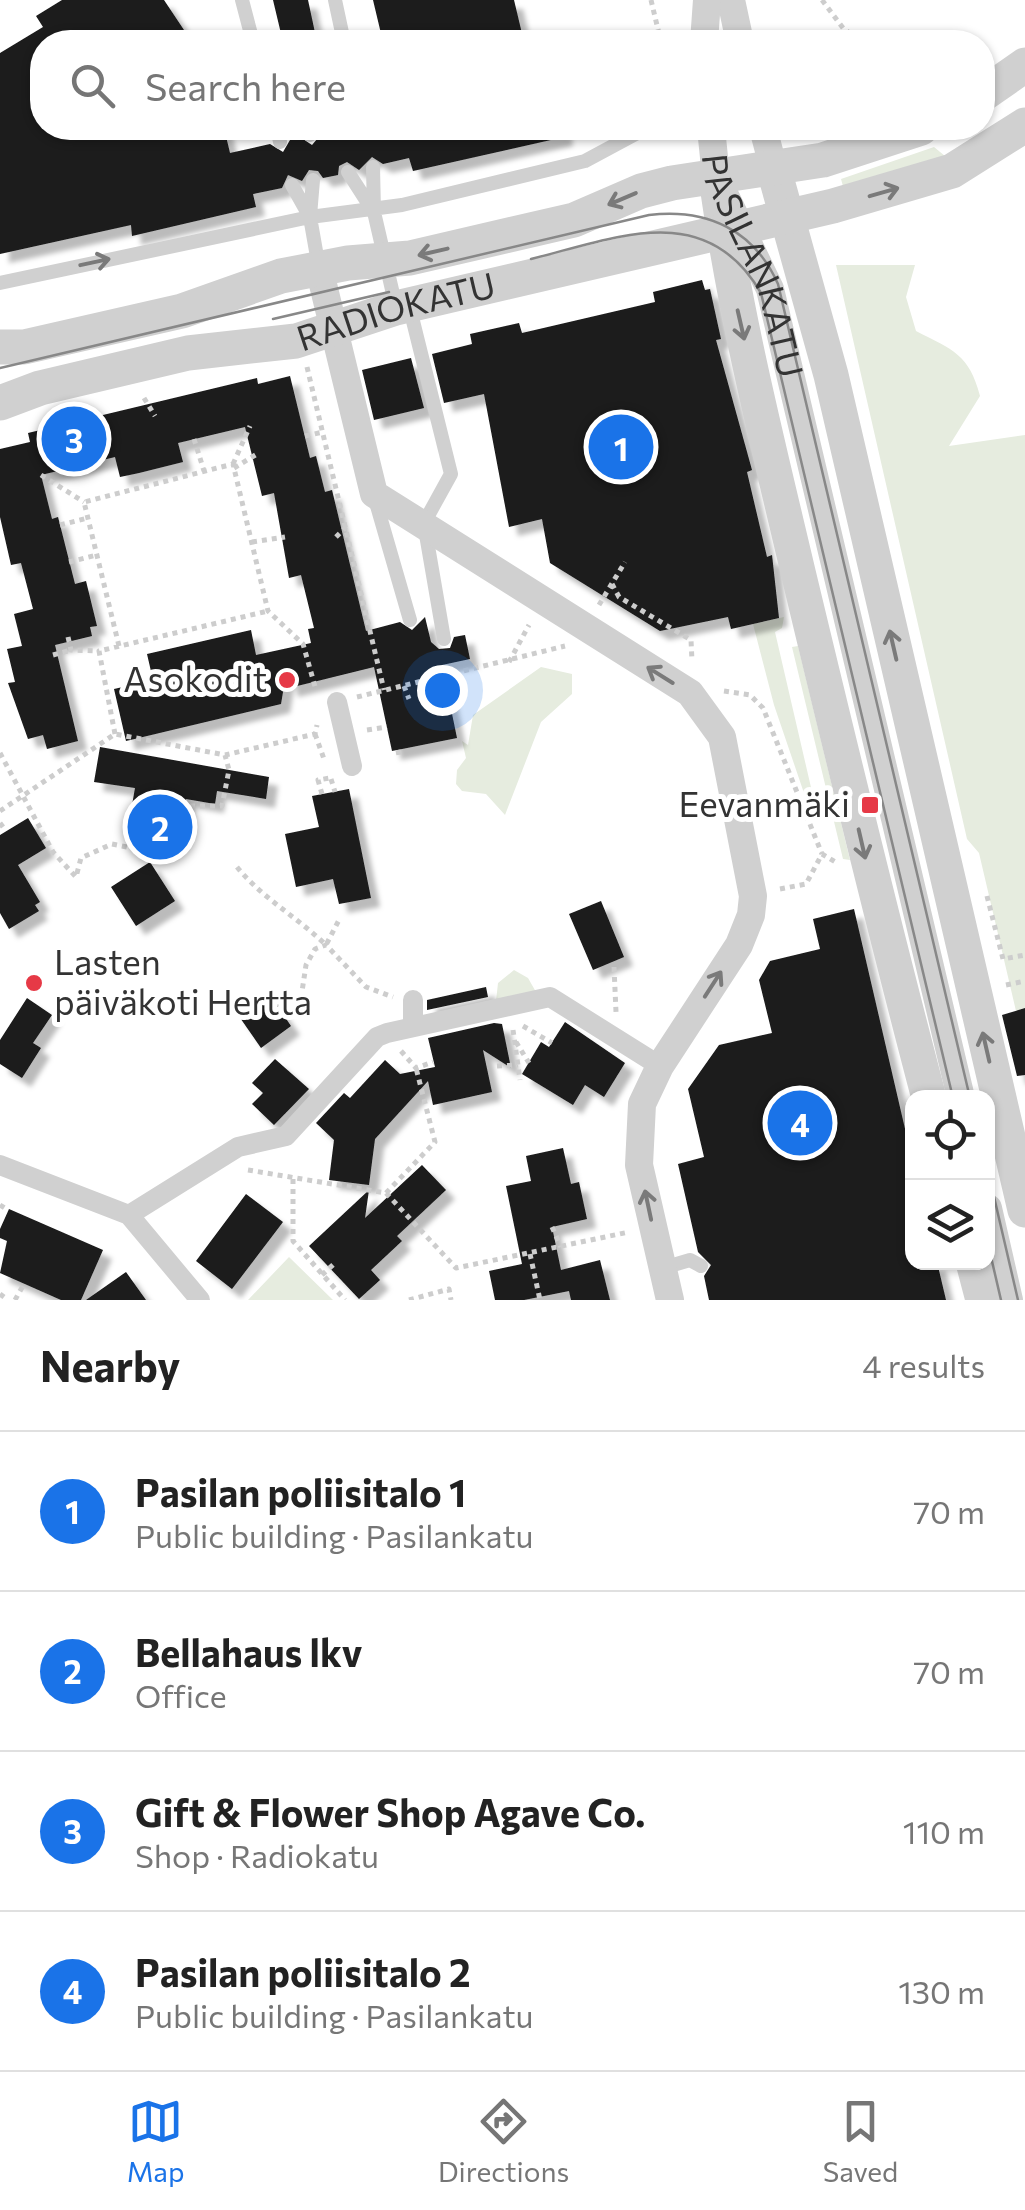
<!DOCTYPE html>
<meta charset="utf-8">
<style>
body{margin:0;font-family:Commissioner,sans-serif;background:#f6f6f6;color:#222}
.controls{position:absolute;right:30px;bottom:30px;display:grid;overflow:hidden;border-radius:20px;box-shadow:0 2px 8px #0004}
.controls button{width:90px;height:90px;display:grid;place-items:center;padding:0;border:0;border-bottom:2px solid #e0e0e0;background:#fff;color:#222;font:50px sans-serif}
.you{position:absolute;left:442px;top:690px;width:35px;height:35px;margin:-25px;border:8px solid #fff;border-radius:50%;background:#1a73e8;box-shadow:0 0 0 15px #1a73e833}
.badge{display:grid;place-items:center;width:65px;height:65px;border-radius:50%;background:#1a73e8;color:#fff;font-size:32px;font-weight:700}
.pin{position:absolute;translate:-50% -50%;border:5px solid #fff;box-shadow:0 2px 10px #0006}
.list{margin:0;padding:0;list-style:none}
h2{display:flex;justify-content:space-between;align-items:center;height:130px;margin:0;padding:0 40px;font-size:42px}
h2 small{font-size:32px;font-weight:400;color:#767676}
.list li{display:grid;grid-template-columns:65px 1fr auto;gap:30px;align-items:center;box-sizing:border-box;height:160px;padding:0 40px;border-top:2px solid #e0e0e0}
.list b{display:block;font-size:38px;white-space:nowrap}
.list p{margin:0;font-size:32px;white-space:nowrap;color:#767676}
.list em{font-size:32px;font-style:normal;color:#767676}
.icon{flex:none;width:55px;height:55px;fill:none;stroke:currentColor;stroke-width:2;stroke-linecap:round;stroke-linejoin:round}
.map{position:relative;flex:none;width:1025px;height:1300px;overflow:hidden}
.search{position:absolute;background:#fff;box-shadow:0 2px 8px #0004;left:30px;right:30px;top:30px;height:110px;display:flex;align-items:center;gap:25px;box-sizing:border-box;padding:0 35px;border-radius:40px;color:#767676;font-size:38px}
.sheet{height:770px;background:#fff}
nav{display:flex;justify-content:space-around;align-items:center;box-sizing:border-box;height:140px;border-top:2px solid #e0e0e0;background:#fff;font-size:28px;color:#767676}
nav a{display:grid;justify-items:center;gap:5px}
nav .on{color:#1a73e8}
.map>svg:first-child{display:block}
.green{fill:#e6ecdf}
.building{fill:#1a1a1a;filter:url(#shadow)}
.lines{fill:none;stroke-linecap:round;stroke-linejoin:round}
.path{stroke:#cdcdcd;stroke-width:5;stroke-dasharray:5 5;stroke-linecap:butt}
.service{stroke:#d0d0d0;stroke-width:14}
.pedestrian{stroke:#d0d0d0;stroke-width:20}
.minor{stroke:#d0d0d0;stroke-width:28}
.tertiary{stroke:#d0d0d0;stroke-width:35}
.tram{stroke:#888;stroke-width:2.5}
.oneway{stroke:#7a7a7a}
.poi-dot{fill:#e63946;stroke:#fff;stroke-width:4}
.labels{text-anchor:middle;stroke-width:10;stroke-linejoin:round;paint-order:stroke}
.street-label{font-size:35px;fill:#333;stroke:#fff}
.poi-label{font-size:35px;fill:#333;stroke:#fff;text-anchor:end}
</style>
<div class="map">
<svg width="1025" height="1300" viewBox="0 0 1025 1300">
<defs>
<filter id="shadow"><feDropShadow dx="9" dy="9" stdDeviation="2.5" flood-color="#0004"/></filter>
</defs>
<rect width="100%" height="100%" fill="#fff"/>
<path class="green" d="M934,147l11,9 -101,34 -3,-11z
M836,265h79l-9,32 10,34c37,19 53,23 64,65l-31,50 76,-11v573l-9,3 -37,-158 -12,-14z
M784,617l-2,11 -7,4 38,164 -7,3 -32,-94 -21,-81z
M798,646l52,214 -7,-1 -51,-212z
M541,667l31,7v20l-31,28 -36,93 -19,-21 -24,-3 -6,-7 1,-14 9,-12 -4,-17 6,4 5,-30z
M514,970l14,8 8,14 -40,9 2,-18z
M289,1257l44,43h-85z"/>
<path class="building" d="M62,0h102l28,42h-150v86h182l6,25 40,-9 13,8 7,-12 10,-3 12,8 11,-13 6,7 9,1 6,-12h219l1,9 -151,34 -4,-13 -26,6 -11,-7 -13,13 -12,-8 -8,4 -1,9 -15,3 -5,-7 -9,-1 -7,11 -14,-6 -6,13 -29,6 3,13 -124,29 -1,-11 -131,29v-201l43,-26 -7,-11z
M273,0h35l9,42h-34z
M373,0h141l10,42h-141z
M702,280l3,10 5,-1 11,50 -5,1 36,130 -5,2 20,85 5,-2 7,63 -48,11 -3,-12 -68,14 -110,-68 -8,-44 -33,8 -25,-133 -40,9 -12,-49 40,-10 -2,-10 49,-11 3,10 133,-31 -2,-10z
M411,358l13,50 -50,12 -12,-50z
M290,376l20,82 6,-2 9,36 7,-2 34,141 34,-9 12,8 13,-13 6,25 8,7 11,-1 4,-11 11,-2 5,24 -28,6 15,73 -65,13 -18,-84 -85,21 -3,-14 -5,30 -155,37 -12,-52 39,-9 -6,-26 104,-24 5,25 55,-12 -3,-14 6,-1 -13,-53 -12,3 -15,-85 -12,3 -17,-69 -67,16 5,19 -44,11 -19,4 -5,-20 -74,18 11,44 6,-2 17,67 11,-3 11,45 -7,1 2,9 -37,9 23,96 -31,8 -4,-14 -15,4 -20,-56 7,-1 -8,-33 15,-3 -8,-32 19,-5 -12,-46 -10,2 -11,-48v-68l30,-7 -2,-9 229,-55 1,6z
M100,747l169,30 -3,22 -49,-8 -2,13 -29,-5 -7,38 -11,-2 -2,11 -28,-5 1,-11 -11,-2 7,-40 -41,-6z
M349,789l22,109 -32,6 -6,-25 -37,8 -11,-53 34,-7 -7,-31z
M28,818l18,30 -28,17 22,37 -5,3 4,6 -30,18 -9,-16v-78z
M150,862l25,39 -39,25 -25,-39z
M601,901l23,56 -31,13 -24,-56z
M854,909l58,250v103h25l9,38h-237l-5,-24 7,-11 -13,-13 -20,-88 26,-7 -16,-68 31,-44 53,-12 -13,-53 11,-19 50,-12 -7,-30z
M486,987l2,10 -61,13v-10z
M267,991l24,35 -30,22 -25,-36z
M27,998l25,17 -19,28 8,5 -19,30 -22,-14v-24z
M1025,1008v67l-8,1 -15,-61z
M565,1022l60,41 -21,34 -19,-12 -12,20 -51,-31 19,-32 8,5z
M494,1023l8,1 9,44 -28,-18 9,42 -59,13 -5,-24 -53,58 -6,46 -40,-5 5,-40 -18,-17 28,-30 6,5 35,-38 15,14 35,-7 -7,-29z
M275,1059l34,30 -35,36 -22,-21 11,-11 -11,-10z
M563,1148l8,36 8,-2 8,37 -35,8 9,43 39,-10 10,40h-39l-2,-9 -45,9h-29l-6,-29 33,-7 -16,-78 25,-5 -5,-25z
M422,1165l24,25 -49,46 5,5 -31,29 9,10 -21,19 -50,-53 60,-56 -4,28z
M246,1194l37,28 -51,67 -36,-28z
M9,1209l94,41 -22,50h-20l-61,-27 7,-32 -7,-3v-9z
M126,1272l20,28h-60z"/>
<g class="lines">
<path class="path" d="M651,0l10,42
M822,0l21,28 18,14
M307,367l77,323
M144,398l11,18
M305,436l18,-4
M194,439l10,32
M233,464l17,-38
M234,468l23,-14
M41,475l43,27
M60,525l28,-7
M336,537l10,-10
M252,542l33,-5
M69,562l28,-7
M612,584l7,13 72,43 1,21
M599,605l26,-43
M68,637l3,13 28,1
M119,646l-35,-144 149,-38 35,147 35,33 13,46
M53,655l18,-5
M509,662l20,-37
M404,686l5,13
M724,691l26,4 13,13 59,146
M357,697l208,-51
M367,730l20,-3
M115,734l-16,-83 169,-40
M315,734l9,25
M398,750l1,6
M0,753l53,99 23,25 5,-19 31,-14 45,9 25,-14 6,-33h34l7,-36 -4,-15
M331,779l4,13
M322,794l-4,-14 12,-2
M0,811l115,-77 110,21 90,-21 2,-9
M0,823l6,8
M237,867c25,31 60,50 89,78l13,-25
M780,889l26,-5 16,-30 15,9
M987,896l16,63 22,-4
M614,967l2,45
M1006,985l19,-4
M298,1018l8,-53 9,-16 11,-4 40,42 27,10
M523,1026l29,17
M513,1030l7,50
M516,1042l13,21
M401,1051l15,17 17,-6
M497,1066l21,-1
M248,1170l138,23 70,75 173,-36
M293,1179v62l52,59
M386,1193l49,-51 -19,-74
M0,1205l8,5
M552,1227l9,20
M530,1254l10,46
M322,1275l14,-13
M0,1294l8,6
M15,1300l9,-16
M409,1300l40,-11 2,11"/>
<path class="service" d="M242,0l11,42
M335,0l9,42
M277,128l3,14
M309,128l1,7
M333,128l1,2
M373,167l1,45 22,95
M348,172l25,39
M292,185l18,32 9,51
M310,216l3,-36
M0,283l310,-66 92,-12 183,-44 54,-29
M409,305l42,169 -27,49 20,116
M375,499l35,121
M663,1268l27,-8 11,6"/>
<path class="pedestrian" d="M337,702l15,64
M413,1027v-27
M0,1165l129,50 71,85
M129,1215l109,-68 48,-11 91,-99 10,-4 163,-36 110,69"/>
<g class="minor">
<path d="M731,0l9,42"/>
<path d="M704,42l3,-42"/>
<path id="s1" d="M711,128l5,49 54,112 191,809"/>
<path d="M763,128l11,42"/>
<path d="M319,268l55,226 316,199 32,44 31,159 -2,19 -12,30 -79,121 -18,38 -3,61 31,135"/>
<path d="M988,1208l21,92"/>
</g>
<g class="tertiary">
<path d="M982,95l43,-30"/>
<path d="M774,170l57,205 194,835"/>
<path d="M716,177c18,135 52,267 83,399 42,175 84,348 130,522"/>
<path d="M0,347h24l158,-36 99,-35 67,-13 62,-5 164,-38 67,-29 31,-8 151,-23 98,-32"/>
<path id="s2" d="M0,403l40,-15 148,-35 108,-12 100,-33 437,-102 119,-35 73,-46"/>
<path d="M973,1262l10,38"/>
</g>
<path class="tram" d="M531,259c85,-21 175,-61 230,34l192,805
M273,319l116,-27
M0,368l649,-153c58,-7 105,15 129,69l192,814
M988,1171l30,129
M988,1244l13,56"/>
</g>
<defs><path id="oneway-shaft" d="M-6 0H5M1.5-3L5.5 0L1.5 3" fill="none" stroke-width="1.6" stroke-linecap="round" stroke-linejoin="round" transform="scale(2.5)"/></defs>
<g class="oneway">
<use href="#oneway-shaft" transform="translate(884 192) rotate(-16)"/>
<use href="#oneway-shaft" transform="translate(622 199) rotate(157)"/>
<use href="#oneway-shaft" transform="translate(433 252) rotate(167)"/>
<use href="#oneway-shaft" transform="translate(95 262) rotate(-12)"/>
<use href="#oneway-shaft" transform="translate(741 325) rotate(77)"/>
<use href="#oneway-shaft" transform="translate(893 645) rotate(-103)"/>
<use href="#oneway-shaft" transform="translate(660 675) rotate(-148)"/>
<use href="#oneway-shaft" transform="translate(862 844) rotate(77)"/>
<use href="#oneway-shaft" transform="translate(713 984) rotate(-57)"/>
<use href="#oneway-shaft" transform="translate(986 1047) rotate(-103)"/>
<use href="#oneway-shaft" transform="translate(648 1205) rotate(-102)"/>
</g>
<g class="poi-dot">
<circle cx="287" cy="680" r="10"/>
<rect x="860" y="795" width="20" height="20" rx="5"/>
<circle cx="34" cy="983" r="10"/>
</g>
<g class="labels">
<g class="street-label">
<text dy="12" stroke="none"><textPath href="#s1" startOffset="145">PASILANKATU</textPath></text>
<text dy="12" stroke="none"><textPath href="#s2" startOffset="408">RADIOKATU</textPath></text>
</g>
<g class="poi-label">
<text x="267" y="692">Asokodit</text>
<text x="850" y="817">Eevanmäki</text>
<text x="54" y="975" text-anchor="start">Lasten<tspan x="54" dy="40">päiväkoti Hertta</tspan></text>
</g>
</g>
</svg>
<div class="controls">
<button><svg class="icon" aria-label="locate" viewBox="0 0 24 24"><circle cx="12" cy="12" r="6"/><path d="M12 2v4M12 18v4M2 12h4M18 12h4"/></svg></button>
<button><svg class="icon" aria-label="layers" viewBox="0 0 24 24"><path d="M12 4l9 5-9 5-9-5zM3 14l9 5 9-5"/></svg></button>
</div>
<div class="you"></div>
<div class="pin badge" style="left:621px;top:447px">1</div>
<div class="pin badge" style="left:160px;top:827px">2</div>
<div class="pin badge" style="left:74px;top:439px">3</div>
<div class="pin badge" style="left:800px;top:1123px">4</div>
<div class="search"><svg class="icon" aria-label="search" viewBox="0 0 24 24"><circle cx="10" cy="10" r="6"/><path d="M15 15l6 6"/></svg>Search here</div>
</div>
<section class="sheet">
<h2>Nearby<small>4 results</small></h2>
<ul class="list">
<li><span class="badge">1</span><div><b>Pasilan poliisitalo 1</b><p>Public building · Pasilankatu</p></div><em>70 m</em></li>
<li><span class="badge">2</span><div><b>Bellahaus lkv</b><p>Office</p></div><em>70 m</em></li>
<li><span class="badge">3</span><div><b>Gift &amp; Flower Shop Agave Co.</b><p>Shop · Radiokatu</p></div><em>110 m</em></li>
<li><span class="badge">4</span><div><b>Pasilan poliisitalo 2</b><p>Public building · Pasilankatu</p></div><em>130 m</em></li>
</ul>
</section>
<nav>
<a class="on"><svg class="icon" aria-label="map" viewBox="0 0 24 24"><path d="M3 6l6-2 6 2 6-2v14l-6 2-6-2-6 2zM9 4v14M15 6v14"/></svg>Map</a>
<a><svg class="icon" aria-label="directions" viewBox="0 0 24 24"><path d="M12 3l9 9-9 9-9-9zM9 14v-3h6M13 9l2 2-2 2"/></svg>Directions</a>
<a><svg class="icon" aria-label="saved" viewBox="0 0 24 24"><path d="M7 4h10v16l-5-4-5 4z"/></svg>Saved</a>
</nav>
